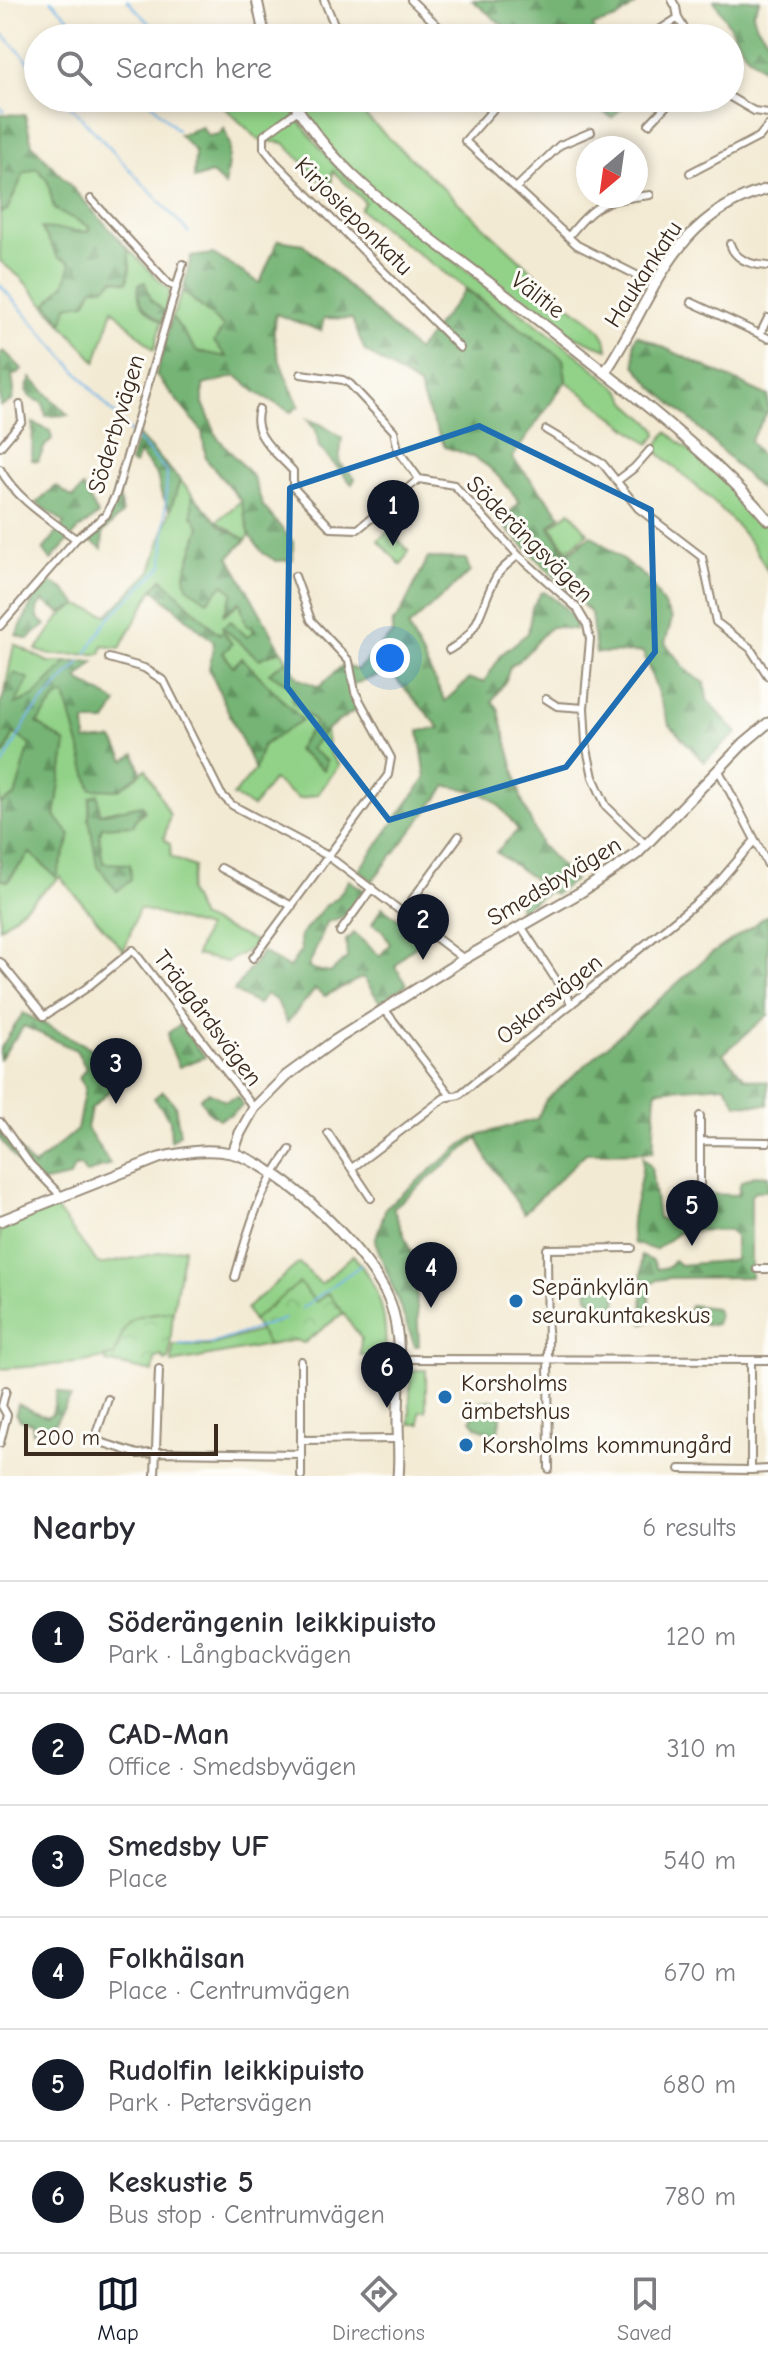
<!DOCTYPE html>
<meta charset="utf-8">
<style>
body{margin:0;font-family:"Comic Neue",sans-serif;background:#f2f2f3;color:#2b2b33}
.compass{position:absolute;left:576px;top:136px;width:72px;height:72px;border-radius:50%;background:#fff;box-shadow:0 4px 12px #0003;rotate:209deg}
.scale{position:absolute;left:24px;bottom:20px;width:194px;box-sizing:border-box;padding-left:8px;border:4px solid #3b2a1e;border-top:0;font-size:22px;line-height:28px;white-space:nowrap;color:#3b2a1e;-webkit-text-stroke:6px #fdfcf7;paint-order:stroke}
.you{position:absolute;left:390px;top:658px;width:28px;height:28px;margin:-20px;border:6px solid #fff;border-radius:50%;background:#1a73e8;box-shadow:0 0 0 12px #1a73e833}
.badge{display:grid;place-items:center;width:52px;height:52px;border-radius:50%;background:#111827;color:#fff;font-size:26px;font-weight:700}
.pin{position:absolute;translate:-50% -66px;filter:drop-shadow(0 2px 4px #0008)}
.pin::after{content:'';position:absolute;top:42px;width:28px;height:24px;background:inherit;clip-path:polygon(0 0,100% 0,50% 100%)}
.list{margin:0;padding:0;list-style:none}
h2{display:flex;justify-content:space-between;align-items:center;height:104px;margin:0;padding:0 32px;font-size:34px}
h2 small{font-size:26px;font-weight:400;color:#7c7c81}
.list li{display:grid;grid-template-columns:52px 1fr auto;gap:24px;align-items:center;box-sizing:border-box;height:112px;padding:0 32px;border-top:2px solid #e1e1e2}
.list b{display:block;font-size:30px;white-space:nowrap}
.list p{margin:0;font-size:26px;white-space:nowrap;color:#7c7c81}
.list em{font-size:26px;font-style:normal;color:#7c7c81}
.icon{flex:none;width:44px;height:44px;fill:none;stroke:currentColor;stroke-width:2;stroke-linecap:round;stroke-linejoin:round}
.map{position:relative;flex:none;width:768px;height:1476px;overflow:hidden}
.search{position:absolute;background:#fff;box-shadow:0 4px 12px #0003;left:24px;right:24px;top:24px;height:88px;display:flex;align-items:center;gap:20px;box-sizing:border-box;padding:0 28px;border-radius:44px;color:#7c7c81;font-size:30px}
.sheet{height:776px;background:#fff}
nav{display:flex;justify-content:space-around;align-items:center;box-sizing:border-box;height:112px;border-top:2px solid #e1e1e2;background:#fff;font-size:22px;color:#7c7c81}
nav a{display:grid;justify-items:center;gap:4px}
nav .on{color:#111827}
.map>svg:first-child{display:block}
.grass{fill:#92d288;stroke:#667e53;stroke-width:2;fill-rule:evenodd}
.forest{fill:url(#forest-firs);stroke:#586f49;stroke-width:2}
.park{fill:url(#park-crowns);stroke:#667e53;stroke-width:2}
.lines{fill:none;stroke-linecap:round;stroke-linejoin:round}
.stream{stroke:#73b5e8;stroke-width:2}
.street-casing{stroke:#978a78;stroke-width:10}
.secondary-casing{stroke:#978a78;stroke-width:13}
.street{stroke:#fff;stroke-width:6}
.secondary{stroke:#fff;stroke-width:9}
.marked{fill:none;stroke:#1f6fb2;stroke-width:6;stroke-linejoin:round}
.poi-dot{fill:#1f6fb2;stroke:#fdfcf7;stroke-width:3}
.labels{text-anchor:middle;stroke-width:6;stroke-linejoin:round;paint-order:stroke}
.street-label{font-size:24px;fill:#3b2a1e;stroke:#fdfcf7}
.poi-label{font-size:24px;fill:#3b2a1e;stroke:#fdfcf7;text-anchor:start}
</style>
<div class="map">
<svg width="768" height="1476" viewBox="0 0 768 1476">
<defs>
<pattern id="forest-firs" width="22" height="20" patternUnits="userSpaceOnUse" patternTransform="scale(2)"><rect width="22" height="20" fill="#75b474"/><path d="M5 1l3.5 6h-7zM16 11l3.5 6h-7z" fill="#61935f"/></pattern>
<pattern id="park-crowns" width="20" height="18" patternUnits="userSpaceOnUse" patternTransform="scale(2)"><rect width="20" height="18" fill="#92d288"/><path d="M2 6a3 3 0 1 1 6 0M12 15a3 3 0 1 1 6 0" fill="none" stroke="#7fb475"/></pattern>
</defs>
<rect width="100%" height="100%" fill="#fdfcf7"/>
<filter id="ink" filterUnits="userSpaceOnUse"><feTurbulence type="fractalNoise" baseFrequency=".0125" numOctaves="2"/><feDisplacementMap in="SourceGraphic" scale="16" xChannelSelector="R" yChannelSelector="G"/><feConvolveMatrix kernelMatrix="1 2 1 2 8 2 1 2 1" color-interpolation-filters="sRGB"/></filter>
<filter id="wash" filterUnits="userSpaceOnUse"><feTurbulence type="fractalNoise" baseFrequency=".006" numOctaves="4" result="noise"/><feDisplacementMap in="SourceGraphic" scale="32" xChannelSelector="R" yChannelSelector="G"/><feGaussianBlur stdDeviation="1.8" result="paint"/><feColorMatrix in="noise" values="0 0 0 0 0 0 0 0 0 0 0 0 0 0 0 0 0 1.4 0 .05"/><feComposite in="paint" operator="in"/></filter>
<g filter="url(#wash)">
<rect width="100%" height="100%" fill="#f3ead3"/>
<path class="grass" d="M221,98h64c21,35 44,64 75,92l225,171 36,30 7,12 28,25 1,7 -8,9 -83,-63 -3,-22 -187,-136 -16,-14 5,-7 -32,-31 -3,19 -46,-47 -25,-3 -40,-38z
M296,98h50l202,188c16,24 56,32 60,63 -58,-17 -107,-63 -155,-98 -36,-26 -76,-52 -106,-84 -20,-21 -36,-45 -51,-69z
M38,168l10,14 6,27 36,17 -19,37 -6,21 -17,20 19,1 26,-17 13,-2 24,-18 -2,-19 42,42 -16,59 -41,-41 -17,53 -75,-84 -21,-17v-48l7,-3 17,-37z
M183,291l41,36 4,31 -31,-6 -25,-35z
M667,432l60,50 41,46v44c-24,-50 -73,-86 -114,-123z
M180,480l12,14v21l8,12 -15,47 39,10 10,9 -9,21 16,-12 15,28 -9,8 12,21 22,-9 6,10 -17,13 23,15 -1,13 23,21 -18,29 26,18 -13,-19 16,-20 3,23 10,12 -21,29 -19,5 -26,-19 -20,27 -20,-11 21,-25 8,-25 39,-26 -59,-62 -9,9 -10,-15v-21l-4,3 -57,-55 -9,10 -33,59 -17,-2 -2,8 -50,1 -15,-5c16,-19 18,-34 42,-45l30,10 43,-44z
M241,501l9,34 -4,5 -29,-19z
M14,644l34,18h19l-32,34 -22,9 1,-31 -9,17z
M65,694l26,94 27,2 28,-21 24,46 -6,24 6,5 1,13 23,10 -6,24 13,27 58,25 -32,19 -31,-7 10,-27 -67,-20 -15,43 -64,-74 -60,51v-49l8,2 22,-29 25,24v-60l11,-73 -29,-20 20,-25zM98,795l1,19 44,-8 2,5 -11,9 -32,7 -3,9 4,27 -14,-45 1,-20z
M14,733l17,12 -16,52 -15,7v-55l5,4z
M54,1206l45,59 85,-17 -11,63c-44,6 -44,1 -58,45l-37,7 -78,6v-141z
M353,1255c26,31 35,60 32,100h-25l1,-17 -18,-25 -39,30 -9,-3 -123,23 1,-18 35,1 51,-15 -13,-22 53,-46 22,21z
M410,1370h16v41h-6v13h-10z"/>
<path class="forest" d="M472,0h170l-26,19 -23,7 2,12h-26l-2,-8 -33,8h-38l10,-10z
M714,0h46l-7,14 4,12 11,13v34l-22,-19z
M583,98h48l-19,20z
M0,114l25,1 7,29 96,105 2,19 -3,14 -13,-3 -8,7 -13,2 -8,15 -18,3 -4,17 -16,-20 18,-19 6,-21 -13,-6 -17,-29 47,4 2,-5 -36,-18 -6,-27 -11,-14 -13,5 -17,37 -7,3z
M202,127l6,9 11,-2 5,-6 6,17 -5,41 -14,-13 -17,6 1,-28 -16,-16z
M278,240l25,4 114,107 48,-61 98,69 3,22 -54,77 49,57 -12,12 19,27 23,-19 57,44 24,40 -7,24 24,30 16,10 2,17 30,33 -33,29 -35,-38 -26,-72 -47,1 -5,-40 -91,-91 20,-20c-27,-33 -33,-43 -75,-55 -9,-21 -21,-39 -26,-61l-54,-35 -13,-32 -28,-1 -3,13 -45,-17c-9,28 12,67 23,92l-8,6 -34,-19 -20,-17 -34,9v18l14,34 36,40 10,29 30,36v18l-17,1 -13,-8 -13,-17 -9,-35 -35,-42 -4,-28 -46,-56 16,-58 25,34 30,6 -13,-15 10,-15 -41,-36 8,-34 22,-3 47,29z
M145,282l6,18 14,12 -3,10c-14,-9 -27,-19 -23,-37z
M637,335l131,61v15l-18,30 18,24v32l-78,-78 -37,-32 -18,-22 -1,-23z
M4,351l18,18 -4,5 -6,1 2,16 -2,10 -12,5v-52z
M31,378l37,37 -22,1 -3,-13 -13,-6 -4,-7z
M307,419l15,6 20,13 -3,24 16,17 -3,5 -33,-37 -3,-16z
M33,423l17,8 2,8 -7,7 -7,15 -6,-1z
M138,435l42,45 -10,30 -9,-17 -4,-18 -18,-22 -4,12 -5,-2z
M56,486l17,12 10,-11 15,28 -19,14 -28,31 -8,-10 22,-27 -28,-20z
M192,494l29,32 25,14 -17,17 52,93 -22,9 -37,-32 9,-6 16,16 8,-7 -9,-5 -6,-23 -17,13 10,-22 -9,-9 -17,17 -20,-14 -2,-13 15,-47 -8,-12z
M119,497l3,17 -19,18 -1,17 -16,-11 20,-17z
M428,558l38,1 4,13 -62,55 37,74 24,-22 15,3 18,-28 26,-21 4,-25 9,-15 3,-1c14,10 29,19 32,37 -9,2 -16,-4 -24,-2 -11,4 -23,30 -42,39l-4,14 -14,21 6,7 24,93 19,44 33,35 -19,14 -5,-3 -31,19v-10l16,-20 -39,-28 22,-22c-24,-34 -29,-38 -71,-44l-75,95 -13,-11 67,-92 -7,-47 21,-3 -50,-56 -40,13 8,23 -32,22 -16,19 17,12 -3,9 -27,-20 18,-28 -23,-21 1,-13 -24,-15 18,-13 12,19 20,8 24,-22 14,5 35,-36v-10l7,-8z
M162,579l57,55 4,-3 9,13 -9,9 10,13 9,-8 60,62 -40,26 -7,24 -46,-101 5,-27 -61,-53z
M48,581l16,8 14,16 -17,8 -18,-12 -6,8 1,9 8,7 -18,14 -12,-4c11,-18 16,-40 32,-54z
M95,661l-18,18 40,24 -11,19h-21l1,19 27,-2 12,21 10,-6 6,19 -23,17 -27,-1 -26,-94 -8,3 -20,25 29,20 -11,73 16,20 -15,41 -26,-24 -23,28 -7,-2v-75l15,-8 15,-51 -16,-12 -9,21 -5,-5v-45l14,-31 15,6 -14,25 20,-8 32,-34z
M98,794l2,20 42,-9 2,5 -9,10 -1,5 -32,2 -3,9 4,27 27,1 1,16 -14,11 -20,-26 -8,-47 1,-20z
M349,880l16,11 -20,25 -18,6 -19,46 22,5 17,-15 -1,-18 8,-7 26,23 10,-12 -8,-14 -10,-6 10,-17 43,32 -19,14 -11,14 12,17 -27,18 -17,-25 -38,19 -10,-7 -28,34 -10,-22 -11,-7 -8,11 -24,-14 28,-39 27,16 12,-18 -1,-14 24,-29 14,-10z
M768,915v100l-45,39 22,24 23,4v23l-31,-1 -12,-19 -69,5 -3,62 -67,1 -62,60 -36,-53 -10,-22 -85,70 22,54 4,84h-4l-40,-105 11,-34 78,-64 17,-9 56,-15 9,-19 162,-144z
M23,1013l97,50v17l-29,29 -4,19 23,36 -24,10 -5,-8 -7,1 -4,10 -35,7 -35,-45v-13l33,41 44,-37 8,-43 -6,-9 7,-10 -10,-18 -52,-24 -24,33v-10z
M179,1025l26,32 -26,10 -11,-25v-9z
M163,1091l12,14 5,29 -9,7 -1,-21 -16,-22z
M209,1092l16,9 13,-4 5,8 -12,9 -12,5 -12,-9 -7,-12z
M643,1157l8,10 7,52h22l18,-12 13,-4 -3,-9 30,1 3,-13 15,-7 12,1v15h-13l-4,4v82l-81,1 -13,2 -8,5 1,37 -7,1 -2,-67 12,5 4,8 12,-2 5,-7 6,5 55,-5v-23l-5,-6 -30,-1 -22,3 -23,17 -22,-7c-6,-30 10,-56 10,-86z
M587,1284l13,2 17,-2 -1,29 -15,-1 -13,-16z
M690,1305l25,3 4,7 -3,9c-11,3 -22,-5 -28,-13z
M57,1391l14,6 -20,32h-14l-4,4 -1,-10 -12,-3 -4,-7 2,-9 28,13 6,-3z
M492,1400l5,1c6,12 5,23 -1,34l-19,-8 -6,-7 7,-18z"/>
<path class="park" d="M570,511l18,22 -20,18 -17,-24z
M389,531l20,20 -8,14 -23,-25z
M299,1283l17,19 12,-9 15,20 -39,30 -9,-3 -27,5 -15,-25z
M173,1311l-4,48 -4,2 -3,-5 -7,2 -2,14 -47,-10 -1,-5 10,-2c14,-43 14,-38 58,-44z"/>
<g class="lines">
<path class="stream" d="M51,0l37,38
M127,0l36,38
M0,31l38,40
M63,98l126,135
M146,98l31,32
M222,98l2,3
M0,107l4,4
M0,285l131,148
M86,654l22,-35 55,-54 4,-93 -32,-35
M0,770l29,-53 51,-55
M302,1308l59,-43
M179,1344h32l73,-25"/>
</g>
</g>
<g filter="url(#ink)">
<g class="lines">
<g class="street-casing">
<path id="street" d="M324,0l10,24 15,14
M411,0l28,27 -10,11
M672,0l4,7 2,11
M647,38l31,-20 12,20
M730,97l24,14 14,2
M503,98l-38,43 112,104 79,40
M298,110l-34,25v13l11,14 185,186
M649,124l19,-20 11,-6
M690,173l69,-36 9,-11
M516,188l44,-43 31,-13
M91,199l78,85 7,3
M569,236c28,-36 37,-35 81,-41
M730,244c5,16 22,21 38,22
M691,302l77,36
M760,334l8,-16
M301,374l42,6 7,4 44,47 4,19 21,29 35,6 64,70 59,53 10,17 3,14 -6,69 2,36 7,33 13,29 41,40
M259,409c-9,26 18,44 34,62v16l38,41 27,1 61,-50
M546,430l57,34 35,44 64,49 14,65 34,26 18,28
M0,447l22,-26 -2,-16
M0,469c17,31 48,49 76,70
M617,481l17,-13 16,-18
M0,626l76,-87 30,-24 10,-21 67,-230
M449,650c34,-20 30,-42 47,-73 4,-8 15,-15 22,-22
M109,658l35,10 20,13 57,113 11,11 96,51 136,103
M546,699l11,7 27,2
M718,769l50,96
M221,868l71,38
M403,912l56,-76
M521,926l50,77
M340,932l32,-44
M253,958l135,-183 3,-17 -36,-66 -6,-31 -38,-41 -16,-44
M0,962l44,54 41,-27 48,-39 121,158
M385,1010l66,86
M0,1122l30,42 32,33
M328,1133l43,65
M701,1141l67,1
M352,1168l92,-70 15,-3 236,-191 23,-21 37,-43
M700,1199v-83
M757,1269h11
M235,1277c14,-50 23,-85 55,-127
M398,1359l370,1
M751,1360v110l17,-1
M108,1399l-14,41 44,14 26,-2 137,2
M302,1440l96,-1
M0,1443l7,-28 -5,-9 4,-16
M549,1469l-2,-220 85,-1
M680,1469l71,1
M155,1476l4,-107
M301,1476v-115"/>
</g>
<g class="secondary-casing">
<path id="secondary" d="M257,0l8,38
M291,98c47,78 108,117 179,170 62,47 123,94 183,143 40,34 81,68 115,109
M605,372c51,-76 65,-156 163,-183
M233,1153l7,-20 14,-25 32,-32 48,-35 130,-82 117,-67 56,-38 107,-111 24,-20
M0,1221l159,-63c24,-6 47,-10 72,-5 50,11 144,104 160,152 12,37 7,78 7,116 0,18 2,37 0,55"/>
</g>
<use href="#street" class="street"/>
<use href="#secondary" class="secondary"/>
</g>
</g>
<path class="marked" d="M479,426l172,84 4,142 -89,115 -177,53 -102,-133 3,-199z"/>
<g class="poi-dot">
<circle cx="516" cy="1301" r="8"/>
<circle cx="445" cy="1397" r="8"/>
<circle cx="466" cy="1445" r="8"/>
</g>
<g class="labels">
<g class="street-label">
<text transform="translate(354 216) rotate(45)" y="8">Kirjosieponkatu</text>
<text transform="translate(643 274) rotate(-57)" y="8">Haukankatu</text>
<text transform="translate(538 295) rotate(37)" y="8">Välitie</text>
<text transform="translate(116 424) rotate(-73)" y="8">Söderbyvägen</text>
<text transform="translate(530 539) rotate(45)" y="8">Söderängsvägen</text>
<text transform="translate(554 881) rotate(-31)" y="8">Smedsbyvägen</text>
<text transform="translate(549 999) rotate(-39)" y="8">Oskarsvägen</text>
<text transform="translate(208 1018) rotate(53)" y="8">Trädgårdsvägen</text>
</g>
<g class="poi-label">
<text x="532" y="1295">Sepänkylän<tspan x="532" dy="28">seurakuntakeskus</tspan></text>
<text x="461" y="1391">Korsholms<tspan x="461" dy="28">ämbetshus</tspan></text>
<text x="482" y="1453">Korsholms kommungård</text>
</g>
</g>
</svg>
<svg class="compass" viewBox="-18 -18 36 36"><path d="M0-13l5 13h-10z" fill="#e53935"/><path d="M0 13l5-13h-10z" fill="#7c7c81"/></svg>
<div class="scale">200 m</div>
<div class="you"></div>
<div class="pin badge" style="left:393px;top:546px">1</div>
<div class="pin badge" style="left:423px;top:960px">2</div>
<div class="pin badge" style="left:116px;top:1104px">3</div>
<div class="pin badge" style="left:431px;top:1308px">4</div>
<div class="pin badge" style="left:692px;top:1246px">5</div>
<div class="pin badge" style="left:387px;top:1408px">6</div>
<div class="search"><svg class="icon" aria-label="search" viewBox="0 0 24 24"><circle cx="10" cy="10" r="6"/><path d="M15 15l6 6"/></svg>Search here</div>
</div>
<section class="sheet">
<h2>Nearby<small>6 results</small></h2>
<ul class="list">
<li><span class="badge">1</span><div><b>Söderängenin leikkipuisto</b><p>Park · Långbackvägen</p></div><em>120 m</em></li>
<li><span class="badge">2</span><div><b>CAD-Man</b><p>Office · Smedsbyvägen</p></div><em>310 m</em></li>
<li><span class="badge">3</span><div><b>Smedsby UF</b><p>Place</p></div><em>540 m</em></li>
<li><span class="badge">4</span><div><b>Folkhälsan</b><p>Place · Centrumvägen</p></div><em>670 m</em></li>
<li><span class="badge">5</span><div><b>Rudolfin leikkipuisto</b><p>Park · Petersvägen</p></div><em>680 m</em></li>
<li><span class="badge">6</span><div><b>Keskustie 5</b><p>Bus stop · Centrumvägen</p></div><em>780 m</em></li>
</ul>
</section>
<nav>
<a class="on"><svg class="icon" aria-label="map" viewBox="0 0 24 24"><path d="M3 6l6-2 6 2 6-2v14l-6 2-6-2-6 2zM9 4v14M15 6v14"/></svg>Map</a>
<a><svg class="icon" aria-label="directions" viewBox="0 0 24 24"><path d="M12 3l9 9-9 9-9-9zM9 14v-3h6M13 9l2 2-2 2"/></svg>Directions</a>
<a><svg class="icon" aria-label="saved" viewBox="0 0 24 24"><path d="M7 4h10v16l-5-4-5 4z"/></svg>Saved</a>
</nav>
